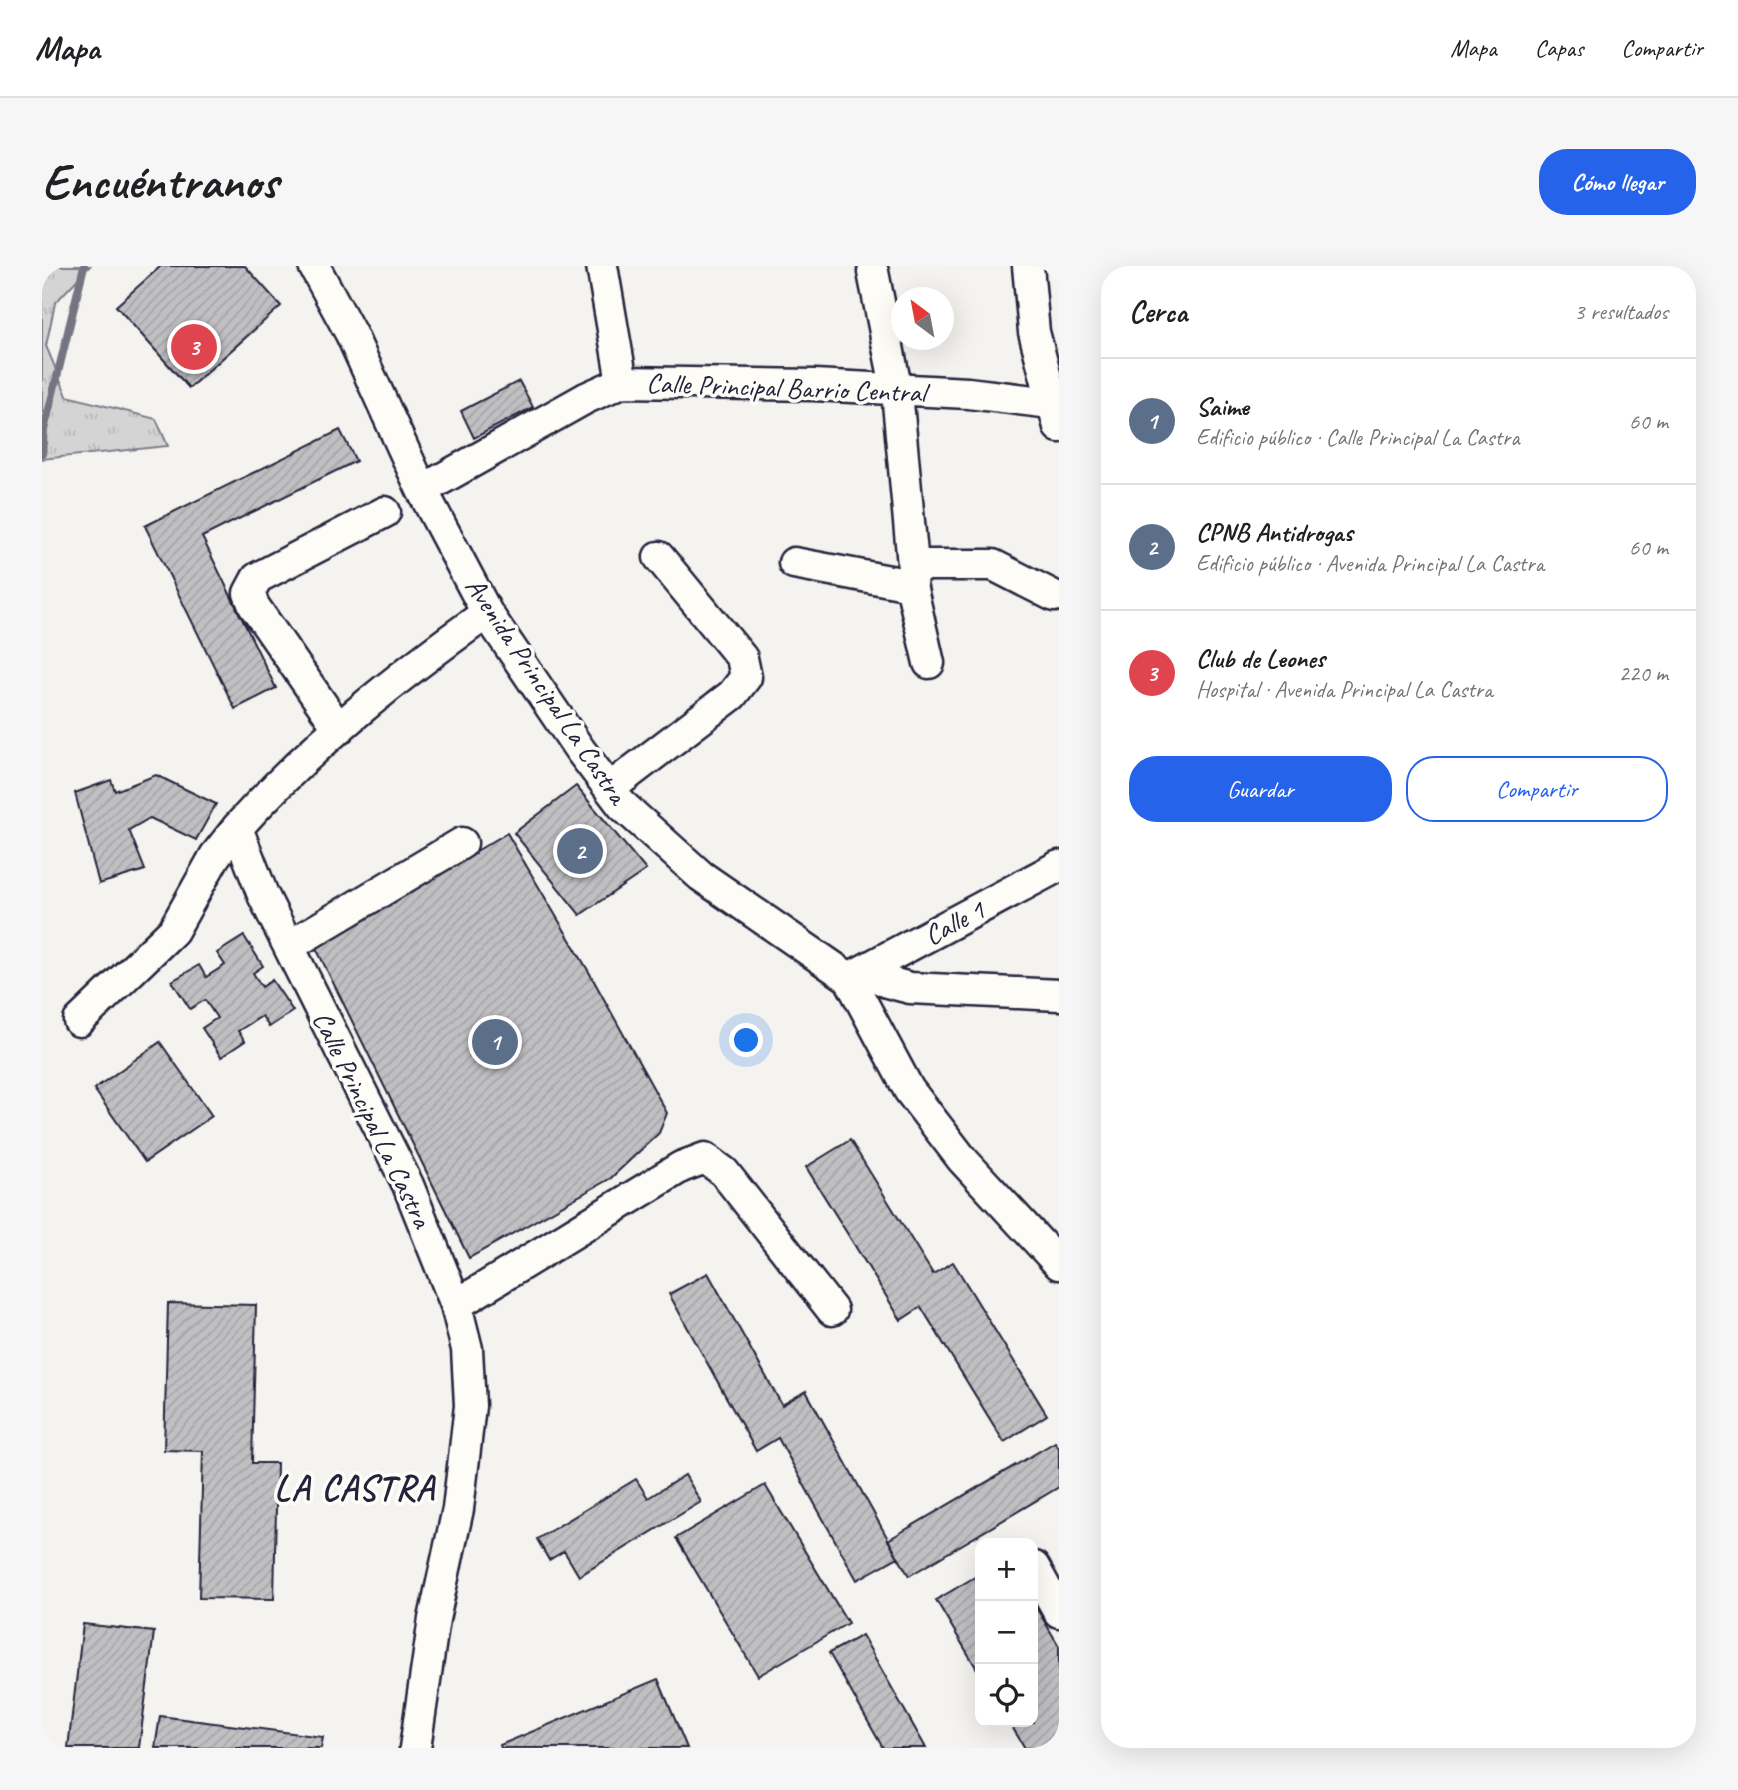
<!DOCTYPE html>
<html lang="es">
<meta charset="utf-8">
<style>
body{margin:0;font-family:Caveat,sans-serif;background:#f6f6f6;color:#202124}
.controls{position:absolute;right:21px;bottom:21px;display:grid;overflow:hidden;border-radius:14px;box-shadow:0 7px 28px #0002}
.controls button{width:63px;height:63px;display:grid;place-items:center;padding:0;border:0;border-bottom:2px solid #e0e0e0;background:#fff;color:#202124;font:35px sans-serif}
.compass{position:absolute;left:849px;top:21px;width:63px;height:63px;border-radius:50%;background:#fff;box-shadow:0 7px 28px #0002;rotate:328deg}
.you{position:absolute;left:705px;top:775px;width:24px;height:24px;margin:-18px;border:5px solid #fff;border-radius:50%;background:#1a73e8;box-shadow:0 0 0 10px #1a73e833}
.badge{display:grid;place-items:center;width:46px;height:46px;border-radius:50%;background:#2563eb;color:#fff;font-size:23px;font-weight:700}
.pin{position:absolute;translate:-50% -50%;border:4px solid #fff;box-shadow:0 2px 7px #0006}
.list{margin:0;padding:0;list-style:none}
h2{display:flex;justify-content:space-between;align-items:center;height:91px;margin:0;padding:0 28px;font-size:30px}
h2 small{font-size:23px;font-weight:400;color:#757577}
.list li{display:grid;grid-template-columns:46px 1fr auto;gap:21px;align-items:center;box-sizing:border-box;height:126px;padding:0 28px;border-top:2px solid #e0e0e0}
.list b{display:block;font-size:26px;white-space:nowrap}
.list p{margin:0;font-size:23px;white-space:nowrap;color:#757577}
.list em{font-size:23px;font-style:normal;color:#757577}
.actions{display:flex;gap:14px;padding:21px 28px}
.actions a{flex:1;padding:16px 0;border:2px solid #2563eb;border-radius:28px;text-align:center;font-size:24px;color:#2563eb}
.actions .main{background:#2563eb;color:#fff}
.icon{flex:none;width:38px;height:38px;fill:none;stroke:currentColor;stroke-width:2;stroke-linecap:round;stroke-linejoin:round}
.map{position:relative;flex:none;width:1017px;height:1482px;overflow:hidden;border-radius:28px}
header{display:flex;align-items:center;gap:42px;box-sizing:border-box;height:98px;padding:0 35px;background:#fff;border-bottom:2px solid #e0e0e0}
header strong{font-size:33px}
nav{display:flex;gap:38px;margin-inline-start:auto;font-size:24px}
.intro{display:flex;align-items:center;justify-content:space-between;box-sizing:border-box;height:168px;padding:0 42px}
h1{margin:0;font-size:49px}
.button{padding:18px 32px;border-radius:28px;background:#2563eb;color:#fff;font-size:24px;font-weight:700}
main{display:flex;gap:42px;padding:0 42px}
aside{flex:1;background:#fff;border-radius:28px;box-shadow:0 7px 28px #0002}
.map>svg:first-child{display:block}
.grass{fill:url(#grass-tufts);stroke:#7c7b88;stroke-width:2}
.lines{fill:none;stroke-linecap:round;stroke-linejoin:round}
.stream{stroke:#757582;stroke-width:8}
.building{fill:url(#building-hatch);stroke:#22223b;stroke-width:2}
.minor-casing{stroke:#22223b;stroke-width:35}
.minor{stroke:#fdfcf7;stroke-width:30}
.labels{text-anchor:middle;stroke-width:7;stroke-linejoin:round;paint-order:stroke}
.street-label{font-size:28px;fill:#22223b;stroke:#fdfcf7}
.district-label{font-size:35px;font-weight:bold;letter-spacing:2px;fill:#22223b;stroke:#fdfcf7}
</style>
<header>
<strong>Mapa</strong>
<nav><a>Mapa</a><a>Capas</a><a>Compartir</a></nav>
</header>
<div class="intro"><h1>Encuéntranos</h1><a class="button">Cómo llegar</a></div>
<main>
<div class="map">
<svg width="1017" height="1482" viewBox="0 0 1017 1482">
<defs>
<pattern id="grass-tufts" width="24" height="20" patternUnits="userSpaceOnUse" patternTransform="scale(1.75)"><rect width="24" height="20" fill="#d5d4d5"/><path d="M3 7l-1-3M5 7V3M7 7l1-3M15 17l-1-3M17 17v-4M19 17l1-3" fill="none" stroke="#b7b6b8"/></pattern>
<pattern id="building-hatch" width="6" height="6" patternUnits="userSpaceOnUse" patternTransform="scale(1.75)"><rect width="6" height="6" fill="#c0bfc2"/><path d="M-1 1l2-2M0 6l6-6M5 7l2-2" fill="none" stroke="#a5a4a8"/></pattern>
</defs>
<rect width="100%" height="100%" fill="#f4f3ef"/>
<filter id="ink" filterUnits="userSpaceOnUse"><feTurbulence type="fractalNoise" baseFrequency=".0143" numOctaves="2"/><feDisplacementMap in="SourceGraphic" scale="14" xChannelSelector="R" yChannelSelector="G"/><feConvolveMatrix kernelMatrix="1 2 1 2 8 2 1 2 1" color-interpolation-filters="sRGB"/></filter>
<g filter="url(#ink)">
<path class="grass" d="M0,0h48l-35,37 -9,43 21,50 89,23 12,27 -126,13z"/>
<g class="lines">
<path class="stream" d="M0,188l2,-24 40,-164"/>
</g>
<path class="building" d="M119,0h84l36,40 -92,82 -73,-82z
M477,115l14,26 -59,31 -13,-27z
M298,164l16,31 -154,76 74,151 -41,21 -90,-183z
M114,509l60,29 -20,36 -46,-22 -21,12 16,40 -46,14 -24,-91 36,-13 4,11z
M534,520l70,84 -66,45 -66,-82z
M465,567l82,139 78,141 -8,20 -48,45 -142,80 -154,-312z
M202,670l19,30 -10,7 9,14 10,-7 21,31 -24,16 -7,-11 -24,15 7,10 -24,16 -19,-29 15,-10 -12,-18 -15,9 -18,-28 27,-16 7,12 19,-12 -8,-12z
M118,776l52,74 -67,46 -51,-73z
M808,874l83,134 20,-12 94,153 -43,27 -83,-135 -20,13 -95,-153z
M666,1007l74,132 24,-14 92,166 -41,23 -79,-142 -22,13 -87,-157z
M126,1037l88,2 -4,158h25l-3,136 -75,-1 4,-147 -39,-1z
M1013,1176l4,6v39l-150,89 -21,-36z
M643,1209l16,27 -122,74 -15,-25 -15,9 -12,-21 99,-60 12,19z
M723,1219l83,138 -90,53 -82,-138z
M938,1308v100l-44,-74z
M991,1336l26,44v102h-34l-16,-26h24z
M41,1358l71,8 -15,116h-71z
M820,1369l64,113h-43l-54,-95z
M616,1413l29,69h-186l-1,-3z
M118,1450l163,21 -2,11h-166z"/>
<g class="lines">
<g class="minor-casing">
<path id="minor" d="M272,0l37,68 71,156 65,123 93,137 42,55 79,71 148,102 60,112 53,69 97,105
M560,0l20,116
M986,0l6,66 25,95
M831,6l24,120 16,173 -2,20 18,78
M380,224l164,-92 36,-16 192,3 154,8 83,10
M752,297l117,22
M871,299h80l61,31
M297,463l-85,-123 -5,-13 8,-15 128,-66
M568,522l122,-93 14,-18 -4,-19 -83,-101
M247,680l173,-103
M823,704l22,12 23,6 149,7
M807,712l210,-112
M37,755l94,-90 42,-75 22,-28
M414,1039l225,-138 24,-9 19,14 108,138
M992,1301l25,45
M373,1482l19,-129 24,-110 12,-103 -3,-57 -11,-44 -48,-120 -145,-290 -26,-67c73,-82 161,-152 250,-215"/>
</g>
<use href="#minor" class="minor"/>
</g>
</g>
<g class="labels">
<g class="street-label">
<text transform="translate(744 121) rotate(2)" y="10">Calle Principal Barrio Central</text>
<text transform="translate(505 424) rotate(56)" y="10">Avenida Principal La Castra</text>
<text transform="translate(912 656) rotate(-28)" y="10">Calle 1</text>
<text transform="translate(331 853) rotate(64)" y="10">Calle Principal La Castra</text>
</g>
<g class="district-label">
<text x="313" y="1234">LA CASTRA</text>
</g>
</g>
</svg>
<div class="controls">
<button>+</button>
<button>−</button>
<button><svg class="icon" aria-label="locate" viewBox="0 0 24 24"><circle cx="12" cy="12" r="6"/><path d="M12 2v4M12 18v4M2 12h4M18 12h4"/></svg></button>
</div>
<svg class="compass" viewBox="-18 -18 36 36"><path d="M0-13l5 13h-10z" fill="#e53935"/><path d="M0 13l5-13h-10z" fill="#757577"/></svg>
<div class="you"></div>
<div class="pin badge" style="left:453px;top:776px;background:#5c6f8a">1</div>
<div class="pin badge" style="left:538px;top:585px;background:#5c6f8a">2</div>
<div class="pin badge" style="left:152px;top:81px;background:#e0444e">3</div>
</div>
<aside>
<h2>Cerca<small>3 resultados</small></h2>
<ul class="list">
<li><span class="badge" style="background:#5c6f8a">1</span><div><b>Saime</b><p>Edificio público · Calle Principal La Castra</p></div><em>60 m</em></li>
<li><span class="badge" style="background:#5c6f8a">2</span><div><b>CPNB Antidrogas</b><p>Edificio público · Avenida Principal La Castra</p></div><em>60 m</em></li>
<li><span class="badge" style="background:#e0444e">3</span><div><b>Club de Leones</b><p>Hospital · Avenida Principal La Castra</p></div><em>220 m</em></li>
</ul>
<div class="actions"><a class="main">Guardar</a><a>Compartir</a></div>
</aside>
</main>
